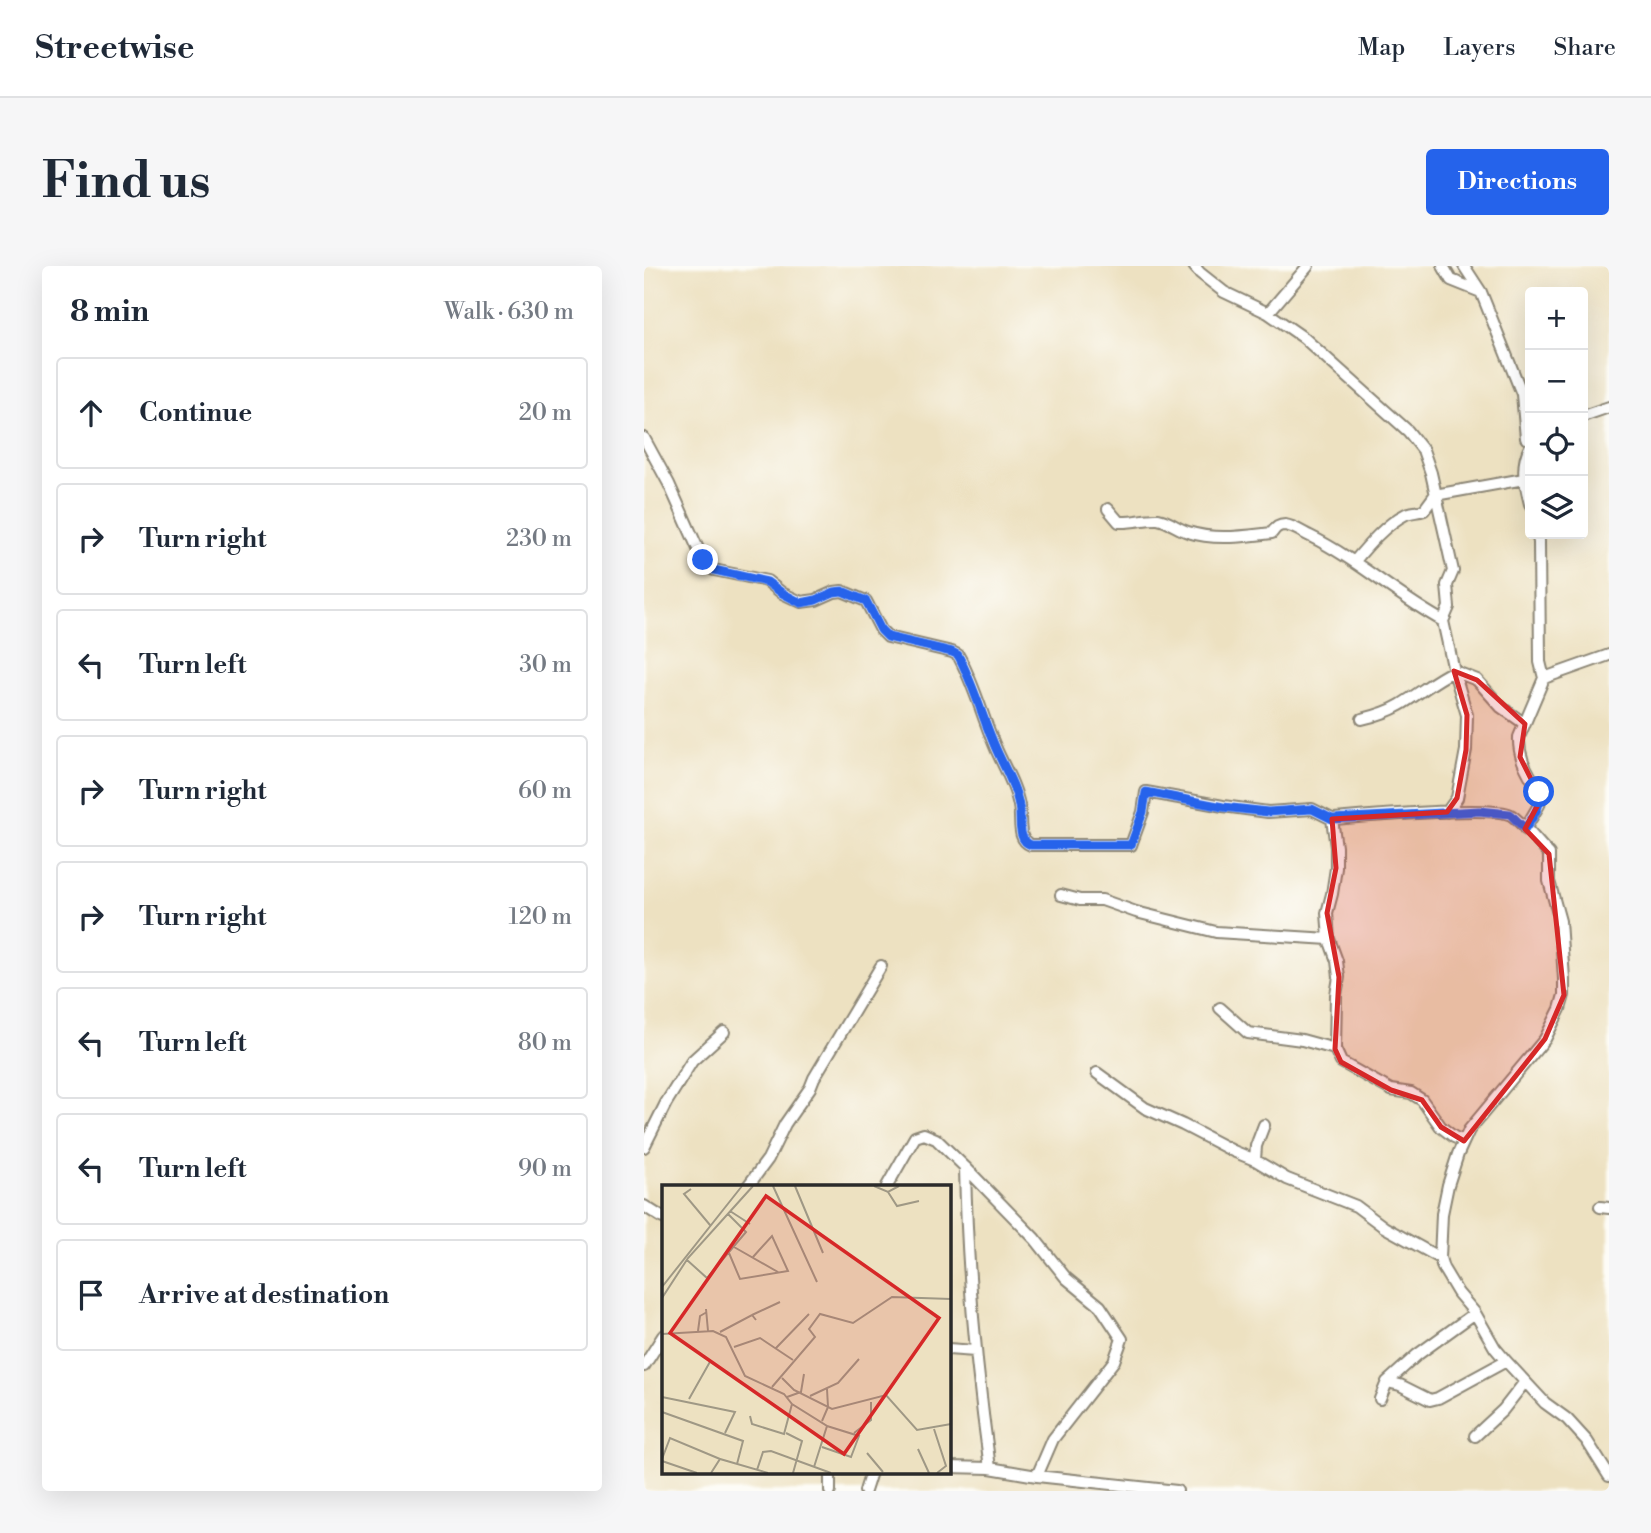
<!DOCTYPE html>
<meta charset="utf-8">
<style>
body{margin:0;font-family:"Libre Bodoni",serif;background:#f6f6f7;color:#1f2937}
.controls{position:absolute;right:21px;top:21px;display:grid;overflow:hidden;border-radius:7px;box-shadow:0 7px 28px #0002}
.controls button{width:63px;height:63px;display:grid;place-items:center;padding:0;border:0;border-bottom:2px solid #e0e1e3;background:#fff;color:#1f2937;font:35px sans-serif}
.stop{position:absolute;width:21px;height:21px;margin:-16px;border:5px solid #2563eb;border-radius:50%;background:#fff}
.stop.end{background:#2563eb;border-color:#fff;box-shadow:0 2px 7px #0008}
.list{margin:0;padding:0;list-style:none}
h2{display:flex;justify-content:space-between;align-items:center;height:91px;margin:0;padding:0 28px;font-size:30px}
h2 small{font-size:23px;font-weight:400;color:#747a83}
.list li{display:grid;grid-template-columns:46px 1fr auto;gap:21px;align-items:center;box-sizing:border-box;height:112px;margin:0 14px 14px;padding:0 14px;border:2px solid #e0e1e3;border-radius:7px}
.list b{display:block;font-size:26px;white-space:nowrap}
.list em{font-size:23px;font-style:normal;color:#747a83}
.icon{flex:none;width:38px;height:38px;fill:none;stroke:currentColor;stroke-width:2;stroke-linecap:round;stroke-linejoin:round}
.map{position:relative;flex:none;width:965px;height:1225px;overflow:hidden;border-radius:7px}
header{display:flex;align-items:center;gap:42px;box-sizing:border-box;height:98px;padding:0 35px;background:#fff;border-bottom:2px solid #e0e1e3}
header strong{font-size:33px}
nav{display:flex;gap:38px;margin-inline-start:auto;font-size:24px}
.intro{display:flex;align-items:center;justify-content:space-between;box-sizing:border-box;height:168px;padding:0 42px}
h1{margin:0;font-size:49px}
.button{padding:18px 32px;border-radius:7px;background:#2563eb;color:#fff;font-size:24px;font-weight:700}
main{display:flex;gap:42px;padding:0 42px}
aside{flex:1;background:#fff;border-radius:7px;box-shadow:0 7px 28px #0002}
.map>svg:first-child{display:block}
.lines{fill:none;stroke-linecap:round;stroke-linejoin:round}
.minor-casing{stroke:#8c8676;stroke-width:14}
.minor{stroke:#fff;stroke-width:10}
.route{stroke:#2563eb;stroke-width:9}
.marked{fill:#d62828;fill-opacity:0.2;stroke:#d62828;stroke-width:5;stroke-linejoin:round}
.inset-road{fill:none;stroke:#9f9885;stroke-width:2}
.view{fill:#d62828;fill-opacity:0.15;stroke:#d62828;stroke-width:3.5}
.inset-edge{fill:none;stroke:#2b2b2b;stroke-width:3.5}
</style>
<header>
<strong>Streetwise</strong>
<nav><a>Map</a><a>Layers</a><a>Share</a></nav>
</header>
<div class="intro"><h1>Find us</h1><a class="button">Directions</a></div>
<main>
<aside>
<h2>8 min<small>Walk · 630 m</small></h2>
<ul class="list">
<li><svg class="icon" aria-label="ahead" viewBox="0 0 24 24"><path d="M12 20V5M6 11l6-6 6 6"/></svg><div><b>Continue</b></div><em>20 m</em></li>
<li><svg class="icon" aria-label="right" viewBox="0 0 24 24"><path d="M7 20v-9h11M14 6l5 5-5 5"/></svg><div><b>Turn right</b></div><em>230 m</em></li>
<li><svg class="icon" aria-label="left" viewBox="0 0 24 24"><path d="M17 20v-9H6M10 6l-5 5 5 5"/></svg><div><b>Turn left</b></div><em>30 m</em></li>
<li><svg class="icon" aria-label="right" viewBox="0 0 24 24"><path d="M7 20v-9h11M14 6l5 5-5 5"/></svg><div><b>Turn right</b></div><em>60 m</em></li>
<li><svg class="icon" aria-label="right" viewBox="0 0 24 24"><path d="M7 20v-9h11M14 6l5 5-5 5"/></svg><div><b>Turn right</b></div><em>120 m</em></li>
<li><svg class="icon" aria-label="left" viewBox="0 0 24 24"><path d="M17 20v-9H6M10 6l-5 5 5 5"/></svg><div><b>Turn left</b></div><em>80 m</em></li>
<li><svg class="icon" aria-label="left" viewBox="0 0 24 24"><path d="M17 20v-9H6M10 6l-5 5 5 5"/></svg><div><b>Turn left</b></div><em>90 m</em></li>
<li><svg class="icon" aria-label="arrive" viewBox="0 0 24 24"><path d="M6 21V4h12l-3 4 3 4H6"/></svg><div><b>Arrive at destination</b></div></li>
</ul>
</aside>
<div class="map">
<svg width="965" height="1225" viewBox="0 0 965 1225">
<rect width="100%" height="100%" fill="#fdfcf7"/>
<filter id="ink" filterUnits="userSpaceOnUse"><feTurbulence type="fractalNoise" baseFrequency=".0143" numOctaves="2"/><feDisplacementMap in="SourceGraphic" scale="14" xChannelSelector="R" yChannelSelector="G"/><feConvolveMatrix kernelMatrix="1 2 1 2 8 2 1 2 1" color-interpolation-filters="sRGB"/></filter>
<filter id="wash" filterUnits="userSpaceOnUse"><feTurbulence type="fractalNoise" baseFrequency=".00686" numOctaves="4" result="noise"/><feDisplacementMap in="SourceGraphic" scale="28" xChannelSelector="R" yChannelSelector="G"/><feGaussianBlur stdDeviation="1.57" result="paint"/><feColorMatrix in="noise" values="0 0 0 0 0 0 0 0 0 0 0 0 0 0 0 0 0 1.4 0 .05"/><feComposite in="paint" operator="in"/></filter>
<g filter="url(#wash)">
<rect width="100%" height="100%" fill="#ede1c1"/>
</g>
<g filter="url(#ink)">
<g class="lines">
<g class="minor-casing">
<path id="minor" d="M550,0l6,7 24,19 44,21 36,25 104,93 15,19 8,23 22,98 -6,14 2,22 -6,14 11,50 13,44 -1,35 -9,48 -10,14
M799,0l8,14 30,12
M820,0l17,26 41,102 4,44
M624,47l40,-47
M939,150l26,-9
M0,172l25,46 34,76 11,10 53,11 15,12 19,9 15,-2 18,-8 8,-1 24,10 15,29 7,7 64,15 6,3c17,30 25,65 39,96 8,18 19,36 22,55 3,13 -3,34 12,39h100l12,-33 3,-20 77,14 45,6 44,-3 20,10c28,-2 161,-14 179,-4 13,9 27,28 38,39v27l11,40 4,58v16l-4,14 -15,30 -76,91 -11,24 -10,31 -6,29 -2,44 3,10 15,25 17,20 20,35 11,13 39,42 22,16 20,22 22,35
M886,181c-10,19 -5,37 0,57
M464,243l11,13c14,1 28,-4 39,-3 11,2 20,10 30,13 28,9 56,4 84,1 3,-5 6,-8 13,-8 8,1 17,7 25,11 47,23 87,60 133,85
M710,296c14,-17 32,-38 52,-48 5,-2 12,-2 18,-4l11,-15 89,-16
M900,412l65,-23
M718,453c13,-3 26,-7 38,-14 19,-11 34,-25 54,-34l23,9 24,27 24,17
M688,553l4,28v21l-4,26 -5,19 2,26 8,22 2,16 -3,18 -1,54 6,13 50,28 20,3 11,7 19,27 13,10 10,4
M881,563l14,-24 2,-9c-10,-21 -23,-34 -22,-59l25,-59 -4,-16 -1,-120 -2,-8
M417,629l19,5h22l34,12 80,20 113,7
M576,742l28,25 54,7 33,9
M453,807l48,35 38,17 50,26 22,9
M620,859l-8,21 -1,14 32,19 69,27 28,21 56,31
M0,881l22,-44 26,-42 32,-29
M321,901c2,101 11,201 25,301
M104,920l20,-27 17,-35 25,-36 4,-10 67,-112
M243,920l28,-49 9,-3 12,5 29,28 70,72 31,39 34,28 22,33 -8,22 -61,78 -16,37
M0,940l19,12
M956,941l9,1
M304,1083l27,2
M0,1100l19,-30
M743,1116l13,3 30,15 8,-2 68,-37
M736,1133l7,-17 30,-27 58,-42
M831,1170l28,-26 21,-27 3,1
M304,1201l42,1 47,8 140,15
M186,1225v-19
M221,1225l6,-19"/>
</g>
<use href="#minor" class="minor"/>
</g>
</g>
<g class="lines" filter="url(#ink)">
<path class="route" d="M59,294l11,10 53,12 15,11 19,10 15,-3 18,-8 8,-1 24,10 15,29 7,7 64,15 6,3c16,30 25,65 39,96 8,18 19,36 22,55 3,13 -3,34 12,39h100l12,-33 3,-20 77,15 45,5 44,-3 20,10 147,-8 31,3 15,15c7,-11 18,-24 14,-37"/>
</g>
<path class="marked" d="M810,405l23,9 48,44 -5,33 21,42 -16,30 24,25 15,141 -19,44 -81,102 -23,-14 -19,-27 -31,-10 -50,-28 -6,-13 4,-72 -12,-64 9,-45 -4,-49 115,-7 10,-14 9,-48 1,-35z"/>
<g transform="translate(18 919)">
<rect width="289" height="289" fill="#ede1c1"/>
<path class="inset-road" d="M111,1l44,96M133,1l28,67M212,1l14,6 11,-6M29,4l-7,5 26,31M226,7l9,14 22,-5M68,26l20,13M72,62l44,25M67,68l11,26 48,-8 -16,-35 -19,21M25,75l20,18 39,-46 -18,-18M0,102l80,-101M0,113l26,-40 65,-72M44,124l2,22M90,130l28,-13M36,146l2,-15 7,-4M58,147l32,-17 4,5M0,149l51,-3 13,6 19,39 39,18 8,10 35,22 -13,41M72,162l26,-9 33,22M114,163l33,-34M120,193l12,12 38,19 54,-14 31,35 34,-6M110,202l43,-50 -6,-8 11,-15 33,9 39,-26 59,2M148,211l28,-13 21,-24M0,212l73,15 -10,21M125,212l14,-5 3,-18M27,214l22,-39M0,227l81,29 -6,23M88,231l2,8 32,10 8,-30M160,236l6,-14 -1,-18M272,244l12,37 -9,7M124,248l16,8 -9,32M192,248l17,-13v-18M160,262l29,10 8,-21 -32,-10M256,264l11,24M205,268l16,19M0,274l8,-21 50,21M0,276l35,12M95,285l6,-18 8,-1 60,22M49,288l9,-14 48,14"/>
<path class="view" d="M104,11l173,122 -95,136 -174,-121z"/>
<rect width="289" height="289" class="inset-edge"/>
</g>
</svg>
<div class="controls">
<button>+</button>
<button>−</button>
<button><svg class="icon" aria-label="locate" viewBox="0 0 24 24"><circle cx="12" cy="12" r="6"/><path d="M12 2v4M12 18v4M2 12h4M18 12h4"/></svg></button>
<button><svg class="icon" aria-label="layers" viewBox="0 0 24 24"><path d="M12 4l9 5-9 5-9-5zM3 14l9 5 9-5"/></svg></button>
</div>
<div class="stop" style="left:895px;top:526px"></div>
<div class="stop end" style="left:59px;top:294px"></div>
</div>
</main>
